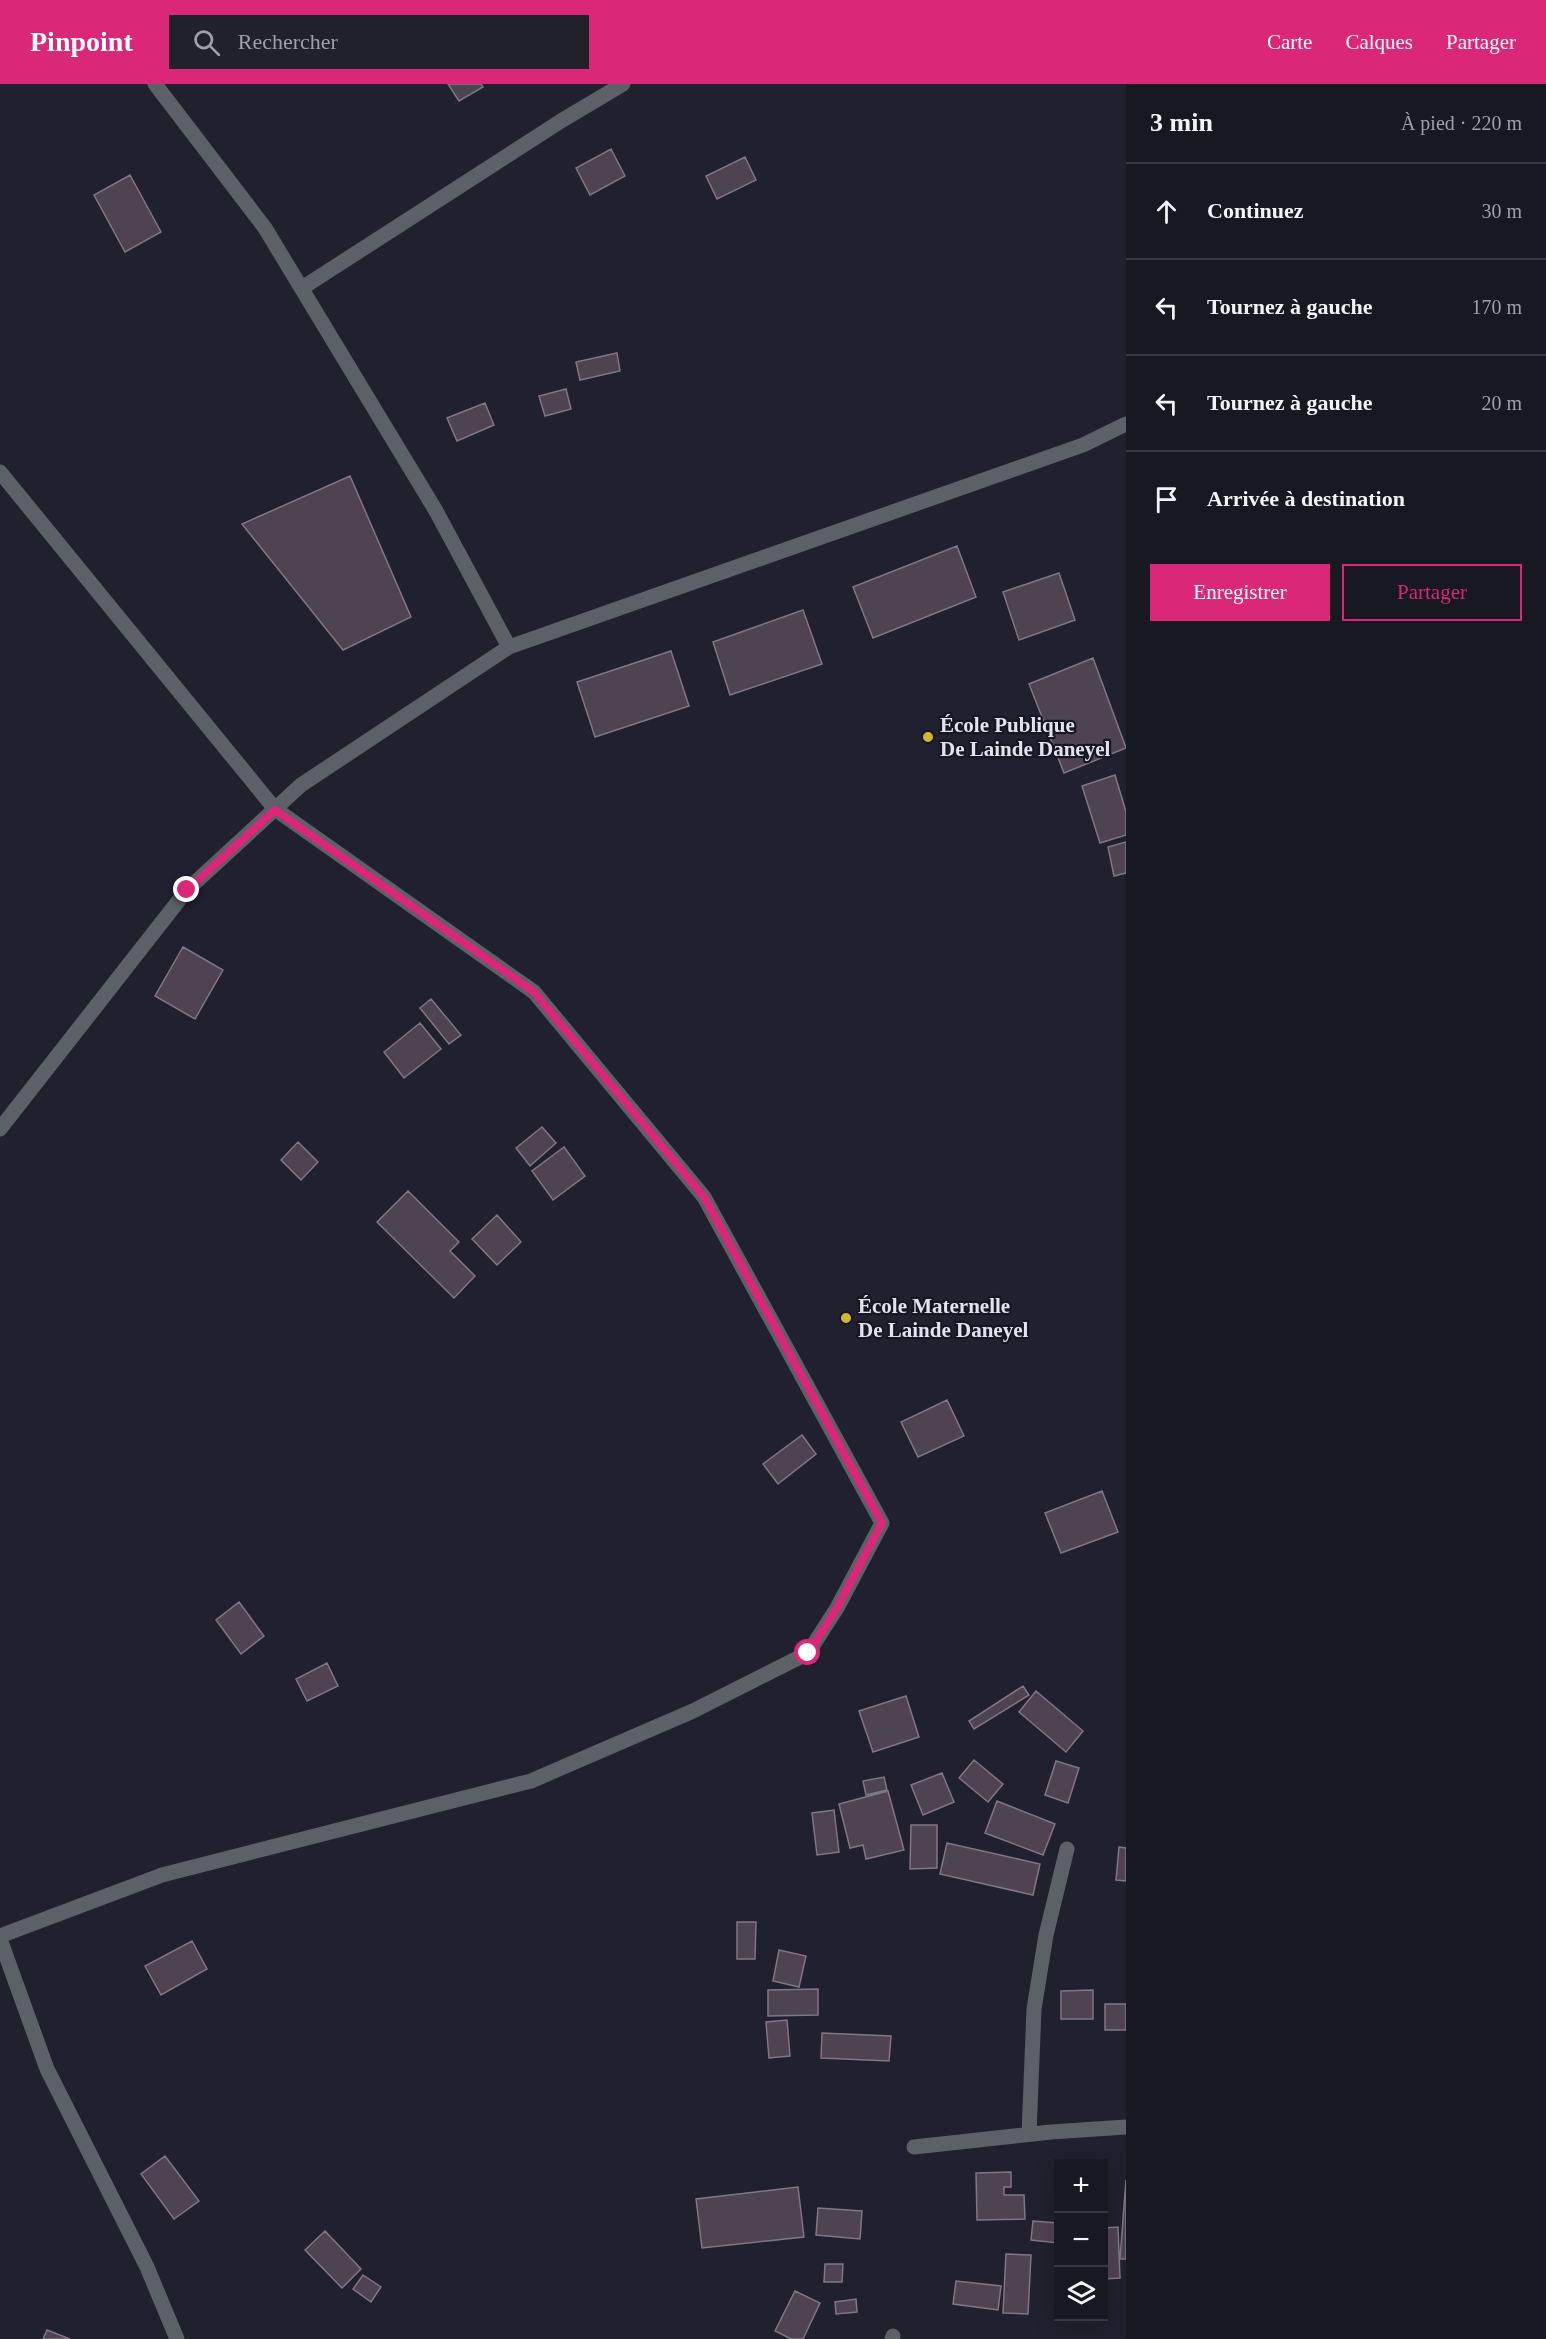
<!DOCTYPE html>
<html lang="fr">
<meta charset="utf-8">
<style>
body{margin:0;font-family:"Times New Roman",serif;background:#21212a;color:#f1f3f6}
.controls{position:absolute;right:18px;bottom:18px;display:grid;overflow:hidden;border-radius:0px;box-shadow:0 6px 24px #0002}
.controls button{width:54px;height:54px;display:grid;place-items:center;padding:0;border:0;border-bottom:2px solid #363740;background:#181822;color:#f1f3f6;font:30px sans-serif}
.stop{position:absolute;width:18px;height:18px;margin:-14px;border:4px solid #db2777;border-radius:50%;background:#fff}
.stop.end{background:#db2777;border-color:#fff;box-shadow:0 2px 6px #0008}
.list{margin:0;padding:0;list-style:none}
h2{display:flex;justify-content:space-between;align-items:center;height:78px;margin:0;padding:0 24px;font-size:26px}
h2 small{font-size:20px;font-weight:400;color:#9fa0a5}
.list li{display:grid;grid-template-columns:39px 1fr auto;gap:18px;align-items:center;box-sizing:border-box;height:96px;padding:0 24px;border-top:2px solid #363740}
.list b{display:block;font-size:22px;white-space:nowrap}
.list em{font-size:20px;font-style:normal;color:#9fa0a5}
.actions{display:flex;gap:12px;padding:18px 24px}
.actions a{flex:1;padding:14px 0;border:2px solid #db2777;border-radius:0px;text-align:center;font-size:21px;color:#db2777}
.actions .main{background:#db2777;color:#fff}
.icon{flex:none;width:33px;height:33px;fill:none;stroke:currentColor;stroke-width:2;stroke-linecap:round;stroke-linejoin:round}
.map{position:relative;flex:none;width:1126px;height:2255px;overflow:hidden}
header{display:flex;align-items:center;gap:36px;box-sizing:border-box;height:84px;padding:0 30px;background:#db2777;color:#fff}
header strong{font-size:28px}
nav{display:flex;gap:33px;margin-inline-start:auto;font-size:21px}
.search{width:420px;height:54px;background:#21212a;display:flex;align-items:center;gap:15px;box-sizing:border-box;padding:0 21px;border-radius:0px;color:#9fa0a5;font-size:22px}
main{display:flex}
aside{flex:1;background:#181822}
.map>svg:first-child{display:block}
.building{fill:#4e4351;stroke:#827585;stroke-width:1.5}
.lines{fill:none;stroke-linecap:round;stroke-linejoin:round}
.minor{stroke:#5b6167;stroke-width:15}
.route{stroke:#db2777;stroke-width:8}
.poi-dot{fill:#d2b736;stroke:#171724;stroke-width:2}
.labels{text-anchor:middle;stroke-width:4.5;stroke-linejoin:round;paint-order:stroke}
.poi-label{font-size:21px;font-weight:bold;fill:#e2e3ed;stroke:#171724;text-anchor:start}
</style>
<header>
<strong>Pinpoint</strong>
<div class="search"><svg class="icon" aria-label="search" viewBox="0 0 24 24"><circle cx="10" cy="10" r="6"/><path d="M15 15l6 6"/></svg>Rechercher</div>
<nav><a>Carte</a><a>Calques</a><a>Partager</a></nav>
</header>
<main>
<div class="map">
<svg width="1126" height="2255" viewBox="0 0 1126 2255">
<rect width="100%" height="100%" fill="#20202e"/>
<path class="building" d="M448,0h33l2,3 -24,14z
M611,65l14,27 -35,19 -14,-27z
M745,73l11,23 -39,19 -11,-23z
M130,91l31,57 -36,20 -31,-57z
M617,269l3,18 -40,9 -4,-18z
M566,305l5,20 -26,7 -6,-20z
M485,319l9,22 -37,16 -10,-23z
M350,392l61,141 -68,33 -101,-126z
M957,462l19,51 -103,41 -20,-51z
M1059,489l16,47 -56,20 -16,-48z
M803,526l19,54 -92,31 -17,-53z
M671,567l18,55 -94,31 -18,-55z
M1093,574l33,90 -62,25 -35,-89z
M1115,691l11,37v23l-26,8 -18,-57z
M1126,758v31l-12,3 -6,-29z
M183,863l40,23 -28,49 -40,-23z
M431,915l30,36 -12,9 -29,-36z
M420,939l21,26 -37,29 -20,-26z
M542,1043l14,16 -26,23 -14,-18z
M298,1058l20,20 -17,18 -20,-20z
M564,1063l21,29 -32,24 -21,-29z
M408,1107l51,51 -9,9 25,25 -21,22 -77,-76z
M497,1131l24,27 -24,23 -25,-26z
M947,1316l17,36 -46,21 -17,-35z
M802,1351l14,19 -38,30 -15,-20z
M1102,1407l16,41 -57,21 -16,-40z
M239,1518l25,34 -23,18 -25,-34z
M327,1579l11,23 -31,15 -11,-22z
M1023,1602l6,9 -55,34 -5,-8z
M1036,1607l47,40 -17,21 -47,-40z
M906,1612l13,41 -46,15 -14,-41z
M974,1676l29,24 -15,18 -29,-24z
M1056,1677l23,7 -11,35 -23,-8z
M942,1689l12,29 -31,13 -12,-30z
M884,1693l3,13 -21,5 -3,-14z
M888,1707l16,59 -38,9 -3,-14 -13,3 -11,-44z
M997,1717l58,23 -12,31 -58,-22z
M834,1726l5,42 -22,3 -5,-42z
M911,1741h26v43l-27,1z
M947,1759l93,21 -7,31 -93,-21z
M1119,1763l7,1v33l-10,-1z
M737,1838h19l-1,37h-18z
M192,1857l15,28 -46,26 -16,-29z
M779,1866l27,6 -7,31 -26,-6z
M818,1905v26l-50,1v-26z
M1093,1906v29h-32v-28z
M1105,1920h21v26h-21z
M787,1936l3,36 -21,2 -3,-36z
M822,1949l69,3 -2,25 -68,-3z
M165,2072l34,45 -25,18 -33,-45z
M1011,2088v15h-7v8h20l1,24 -48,1 -1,-47z
M1126,2096v79h-6z
M798,2103l6,50 -102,11 -6,-49z
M818,2124l44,3 -2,28 -44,-4z
M1033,2137l25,2v20l-27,-3z
M1118,2143l2,51 -16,1v-51z
M325,2147l36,38 -19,19 -37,-38z
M1006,2170l25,1 -3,59 -25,-1z
M825,2180h18l-1,18h-18z
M363,2191l18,12 -10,15 -18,-13z
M956,2197l45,5 -3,24 -45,-6z
M795,2207l25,12 -17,36h-12l-16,-8z
M856,2215l1,13 -21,2 -1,-12z
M47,2246l23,9h-27z"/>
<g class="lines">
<path class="minor" d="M155,0l110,144 171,283 73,136
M302,204l259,-167 62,-37
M0,388l275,337 259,183 170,205 178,326 -45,85 -29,45 -115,58 -162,70 -369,94 -162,61
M0,1045l187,-239 114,-105 208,-138 574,-202 43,-21
M0,1855l47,130 100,198 30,72
M1029,2050l5,-125 12,-74 21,-86
M914,2063l137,-15 75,-5
M892,2255l1,-3"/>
</g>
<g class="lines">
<path class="route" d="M187,806l88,-80 259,182 170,205 178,326 -45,85 -29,45"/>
</g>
<g class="poi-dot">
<circle cx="928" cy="653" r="6"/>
<circle cx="846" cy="1234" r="6"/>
</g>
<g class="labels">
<g class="poi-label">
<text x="940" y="648">École Publique<tspan x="940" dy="24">De Lainde Daneyel</tspan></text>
<text x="858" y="1229">École Maternelle<tspan x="858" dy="24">De Lainde Daneyel</tspan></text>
</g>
</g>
</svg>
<div class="controls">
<button>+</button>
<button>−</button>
<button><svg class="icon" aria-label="layers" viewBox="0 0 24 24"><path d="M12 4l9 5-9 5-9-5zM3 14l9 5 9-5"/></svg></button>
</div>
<div class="stop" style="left:808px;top:1569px"></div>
<div class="stop end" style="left:187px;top:806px"></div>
</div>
<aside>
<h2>3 min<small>À pied · 220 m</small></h2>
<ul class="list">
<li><svg class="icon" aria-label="ahead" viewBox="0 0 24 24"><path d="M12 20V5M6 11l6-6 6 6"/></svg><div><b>Continuez</b></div><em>30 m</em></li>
<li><svg class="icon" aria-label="left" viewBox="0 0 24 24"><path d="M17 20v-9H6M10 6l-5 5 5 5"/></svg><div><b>Tournez à gauche</b></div><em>170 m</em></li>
<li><svg class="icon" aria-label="left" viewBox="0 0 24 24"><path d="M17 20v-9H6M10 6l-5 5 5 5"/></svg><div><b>Tournez à gauche</b></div><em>20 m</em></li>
<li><svg class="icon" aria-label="arrive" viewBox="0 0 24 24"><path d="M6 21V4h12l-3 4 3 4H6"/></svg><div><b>Arrivée à destination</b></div></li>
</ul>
<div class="actions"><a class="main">Enregistrer</a><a>Partager</a></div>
</aside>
</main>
